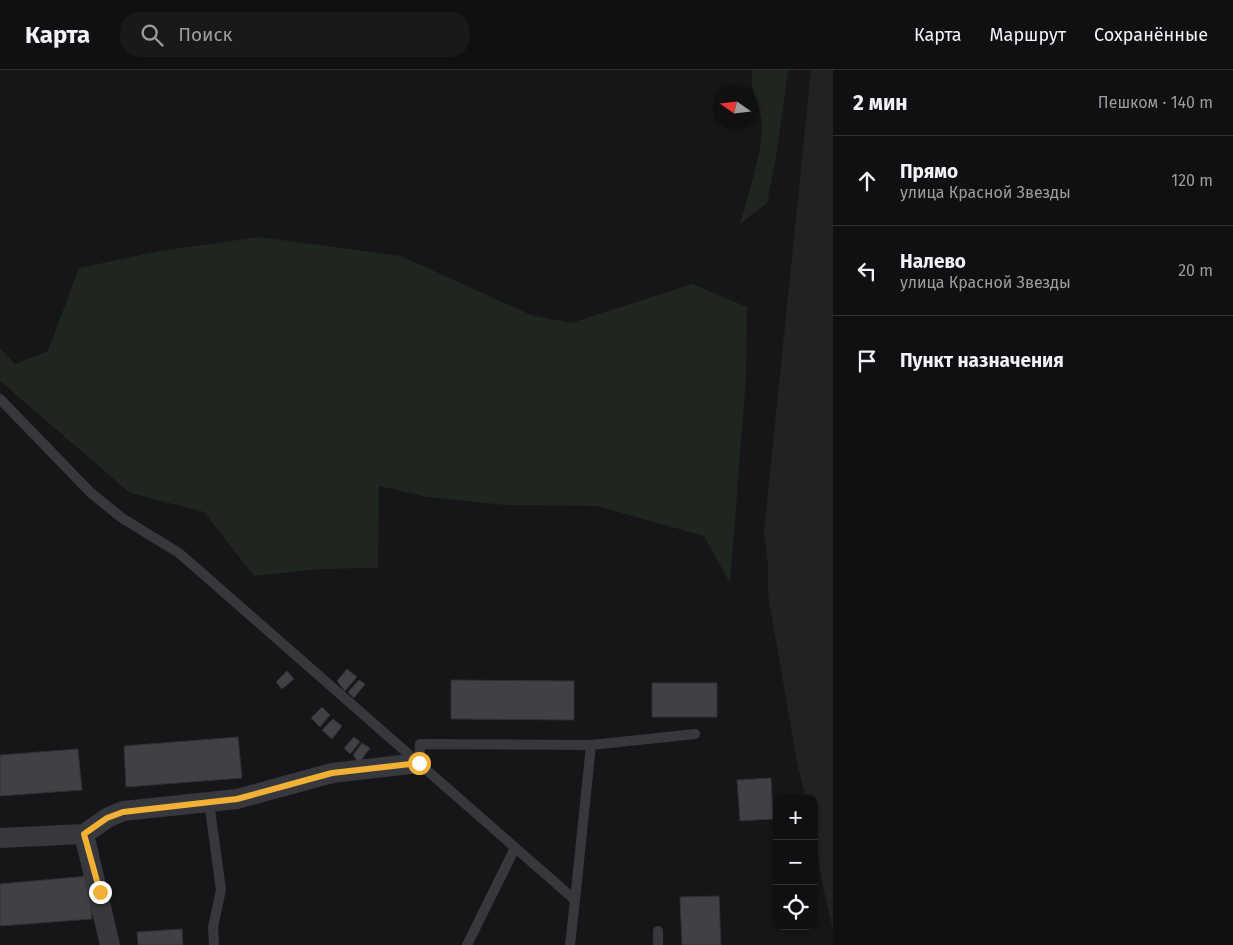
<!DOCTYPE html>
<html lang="ru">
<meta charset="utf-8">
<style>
body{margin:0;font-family:"Fira Sans",sans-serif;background:#19191b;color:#f1f3f6}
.controls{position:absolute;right:15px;bottom:15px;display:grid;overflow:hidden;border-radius:10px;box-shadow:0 1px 4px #0004}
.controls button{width:45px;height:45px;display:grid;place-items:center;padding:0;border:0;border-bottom:1px solid #303032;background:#101012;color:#f1f3f6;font:25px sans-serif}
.compass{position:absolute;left:713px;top:15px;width:45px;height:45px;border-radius:50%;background:#101012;box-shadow:0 1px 4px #0004;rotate:284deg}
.stop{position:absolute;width:15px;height:15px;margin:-11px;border:4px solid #f2b134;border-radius:50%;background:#fff}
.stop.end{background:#f2b134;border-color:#fff;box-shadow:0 1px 5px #0008}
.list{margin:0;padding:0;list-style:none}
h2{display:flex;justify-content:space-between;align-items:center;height:65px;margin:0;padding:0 20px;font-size:21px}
h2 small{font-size:16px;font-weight:400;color:#9c9d9f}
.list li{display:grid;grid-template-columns:32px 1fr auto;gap:15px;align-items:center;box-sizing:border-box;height:90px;padding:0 20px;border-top:1px solid #303032}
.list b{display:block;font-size:19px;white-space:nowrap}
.list p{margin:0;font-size:16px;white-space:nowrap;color:#9c9d9f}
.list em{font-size:16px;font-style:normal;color:#9c9d9f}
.icon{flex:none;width:28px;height:28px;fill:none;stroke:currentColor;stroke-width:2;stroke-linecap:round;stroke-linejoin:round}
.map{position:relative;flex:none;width:833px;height:875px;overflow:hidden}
header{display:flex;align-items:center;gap:30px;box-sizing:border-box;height:70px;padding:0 25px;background:#101012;border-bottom:1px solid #303032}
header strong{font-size:24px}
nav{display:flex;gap:28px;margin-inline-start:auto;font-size:18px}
.search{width:350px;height:45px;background:#19191b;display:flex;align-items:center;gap:12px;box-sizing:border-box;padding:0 18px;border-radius:20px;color:#9c9d9f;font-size:19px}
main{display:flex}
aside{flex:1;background:#101012}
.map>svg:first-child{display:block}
.built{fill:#222225}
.green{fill:#1e261f}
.building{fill:#404145;stroke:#303034}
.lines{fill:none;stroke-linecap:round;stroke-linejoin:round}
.service{stroke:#37383d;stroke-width:10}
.minor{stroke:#37383d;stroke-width:20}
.route{stroke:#f2b134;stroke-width:6}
</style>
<header>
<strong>Карта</strong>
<div class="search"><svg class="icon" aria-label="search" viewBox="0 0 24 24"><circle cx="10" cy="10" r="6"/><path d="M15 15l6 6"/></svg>Поиск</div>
<nav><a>Карта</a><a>Маршрут</a><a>Сохранённые</a></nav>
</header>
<main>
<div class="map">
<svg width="833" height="875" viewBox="0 0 833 875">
<rect width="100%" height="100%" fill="#161618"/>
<path class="built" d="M811,0h22v860l-12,-53 -7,-55v-23h-8l-9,-36 -29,-169v-29l-4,-33z"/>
<path class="green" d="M752,0h36l-11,81 -10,52 -27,21c6,-22 25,-82 22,-102 -3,-21 -12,-28 -10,-52z
M259,167l142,19 130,59 40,8 121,-39 55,23 -1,70 -16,206 -26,-47 -107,-30 -92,-1 -78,-8 -48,-11 -1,82 -58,1 -66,7 -50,-64 -74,-19 -130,-112v-33l15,16 33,-13 31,-83 81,-17z"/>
<path class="building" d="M347,599l10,8 -12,14 -8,-10z
M287,601l7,8 -12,10 -6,-7z
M359,610l6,4 -11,14 -6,-6z
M451,610l123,1v39l-123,-1z
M652,613h65v34h-65z
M322,637l8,8 -10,12 -9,-9z
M333,649l9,7 -10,13 -10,-9z
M238,667l4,41 -116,9 -2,-41z
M354,667l6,5 -10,12 -6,-6z
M362,673l8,5 -11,15 -6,-8z
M78,679l4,41 -82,6v-41z
M771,708l2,41 -33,2 -3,-41z
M88,806l4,43 -92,7v-42z
M719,826l2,49h-39l-2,-48z
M182,859l1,16h-45l-1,-13z"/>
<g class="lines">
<path class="service" d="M0,329l91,94 31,25 57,35 396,347 -5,45
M419,693l1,-19 171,1
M209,732l12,88 -8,37 1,18
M575,830l16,-155 104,-11
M658,861v14
M467,875l48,-97"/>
<path class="minor" d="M84,764l26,111
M0,768l84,-4 23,-16 16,-7 114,-12 95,-26 87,-10"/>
</g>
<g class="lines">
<path class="route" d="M100,822l-16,-58 23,-16 16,-6 114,-13 95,-26 87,-10"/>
</g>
</svg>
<div class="controls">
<button>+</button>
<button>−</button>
<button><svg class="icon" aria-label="locate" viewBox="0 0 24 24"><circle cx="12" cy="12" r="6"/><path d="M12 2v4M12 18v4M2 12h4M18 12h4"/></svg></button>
</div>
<svg class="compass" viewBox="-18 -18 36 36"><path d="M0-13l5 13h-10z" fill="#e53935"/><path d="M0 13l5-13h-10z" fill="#9c9d9f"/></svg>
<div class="stop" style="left:419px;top:693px"></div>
<div class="stop end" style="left:100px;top:822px"></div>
</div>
<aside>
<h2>2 мин<small>Пешком · 140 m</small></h2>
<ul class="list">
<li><svg class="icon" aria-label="ahead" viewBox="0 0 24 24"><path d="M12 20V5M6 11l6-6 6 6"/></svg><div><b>Прямо</b><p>улица Красной Звезды</p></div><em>120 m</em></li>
<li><svg class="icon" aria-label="left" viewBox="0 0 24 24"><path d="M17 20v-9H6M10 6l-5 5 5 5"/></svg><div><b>Налево</b><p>улица Красной Звезды</p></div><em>20 m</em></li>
<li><svg class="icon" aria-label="arrive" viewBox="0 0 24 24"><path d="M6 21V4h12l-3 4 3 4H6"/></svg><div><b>Пункт назначения</b></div></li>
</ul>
</aside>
</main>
